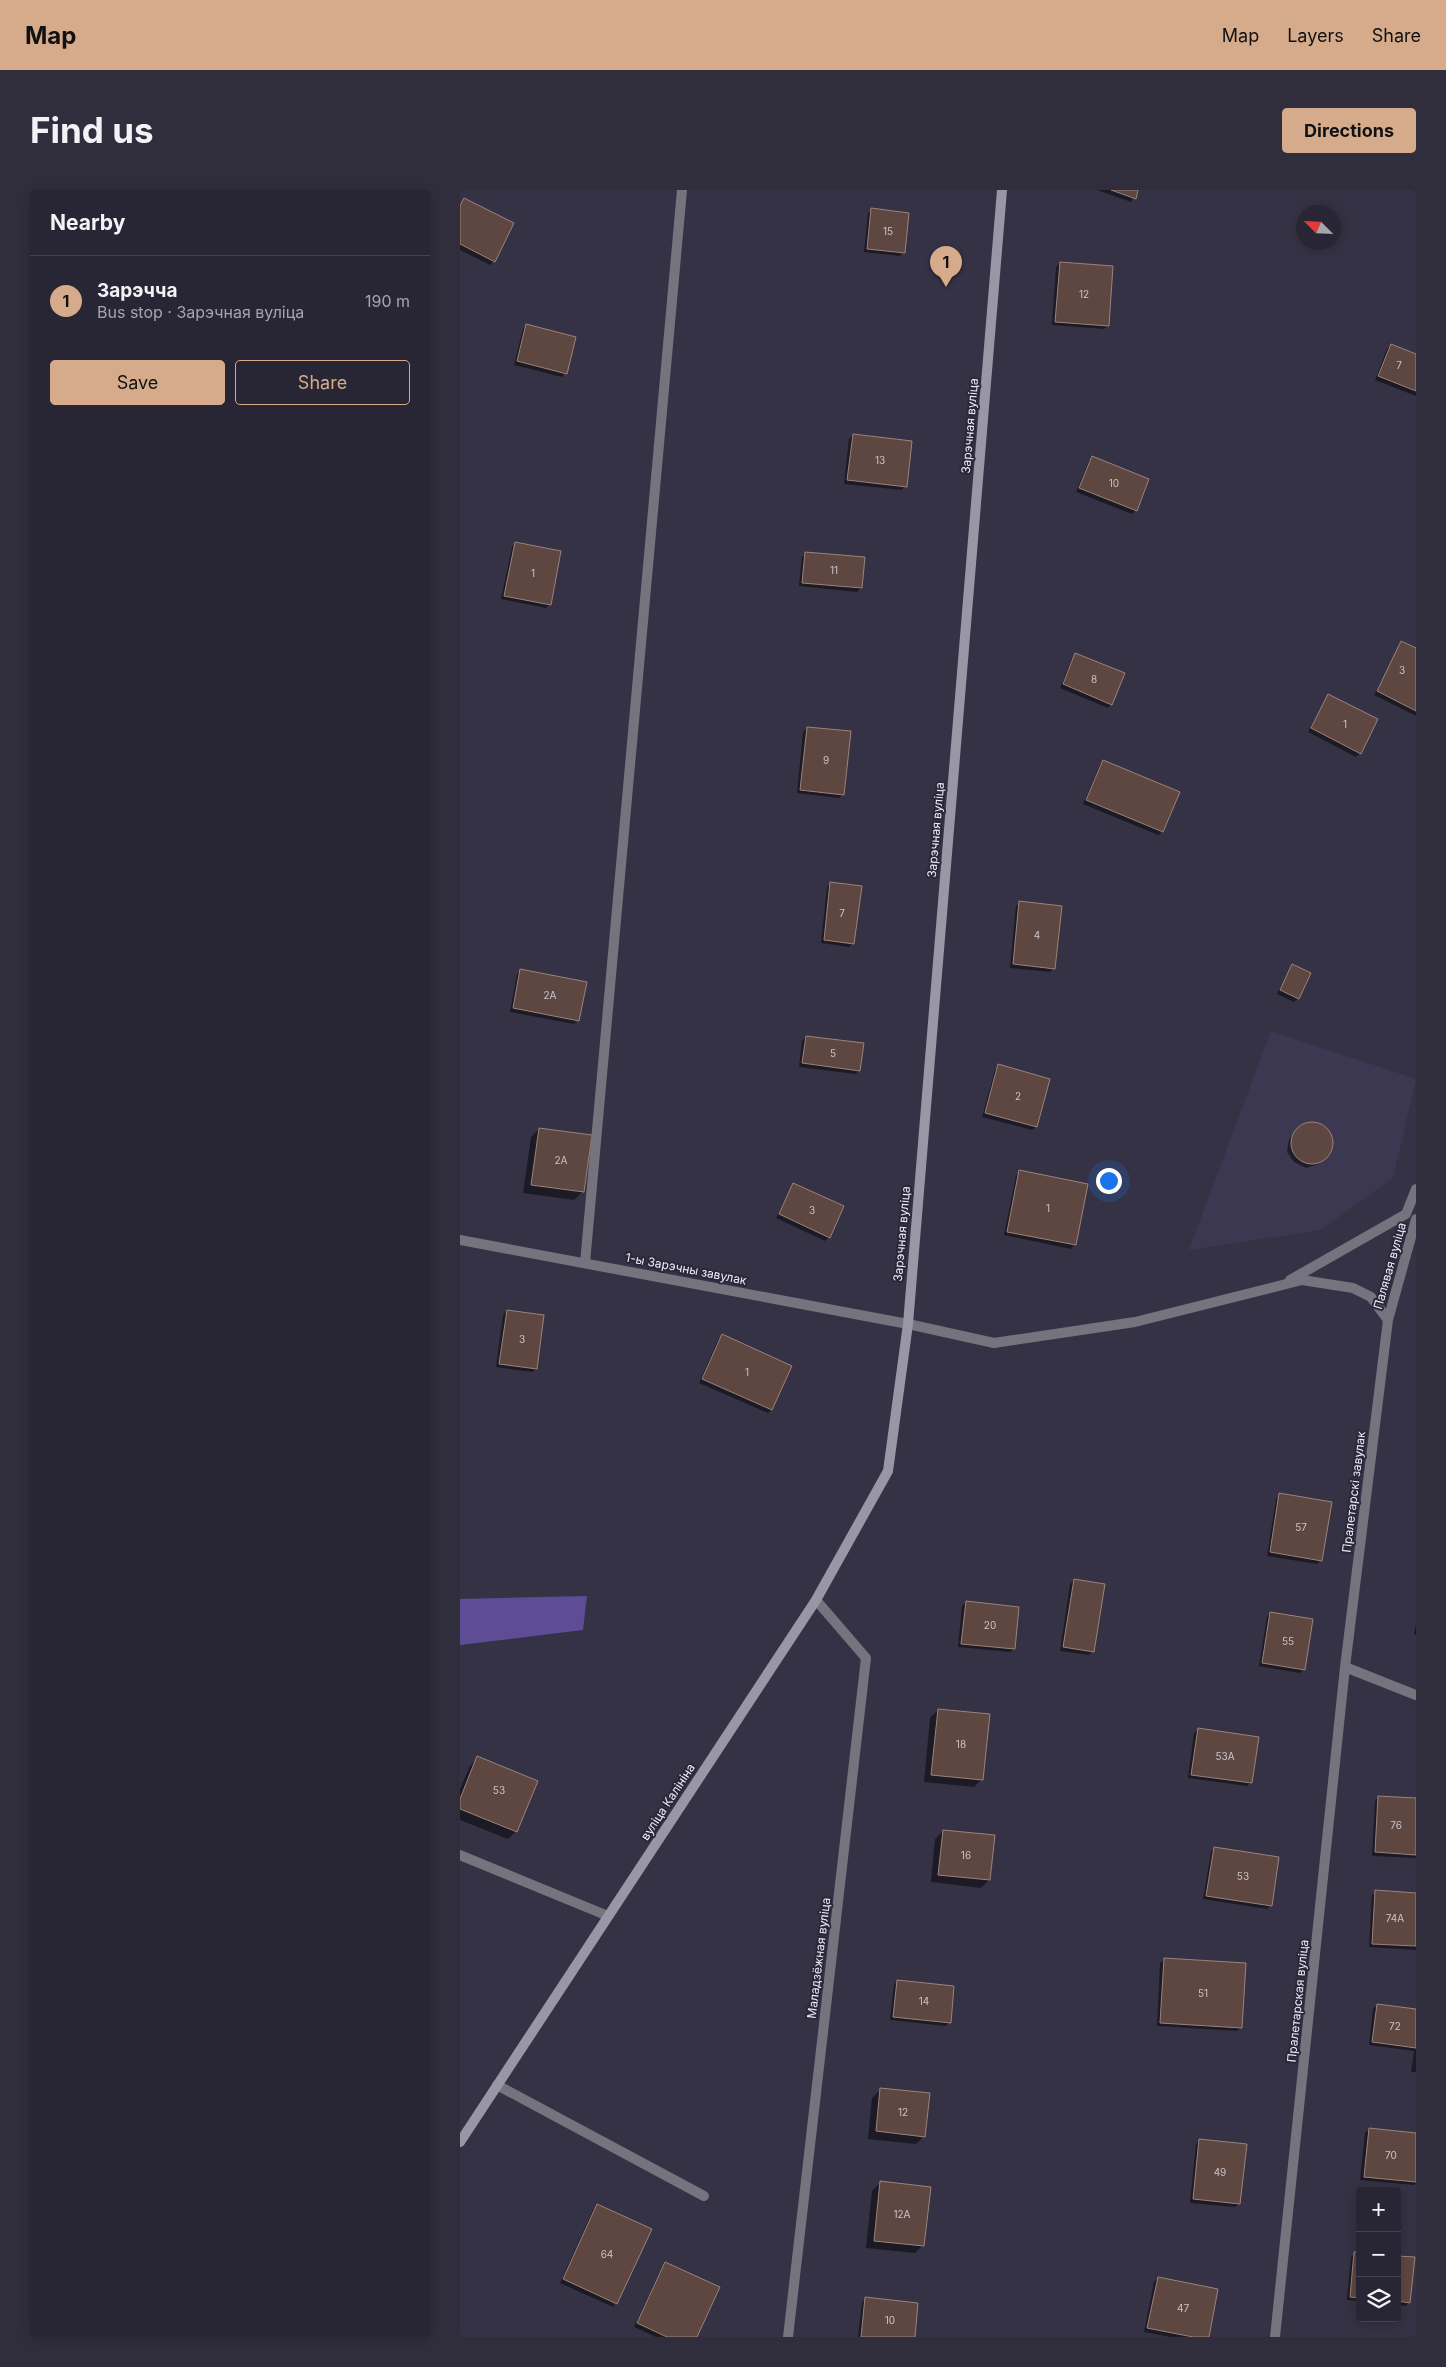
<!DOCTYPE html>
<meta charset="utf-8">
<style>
body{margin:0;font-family:Inter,sans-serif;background:#302e3c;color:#f1f3f6}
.controls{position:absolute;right:15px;bottom:15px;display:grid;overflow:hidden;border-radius:5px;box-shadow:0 2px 12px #0003}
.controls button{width:45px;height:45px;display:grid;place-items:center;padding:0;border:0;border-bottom:1px solid #44434f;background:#282634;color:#f1f3f6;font:25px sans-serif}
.compass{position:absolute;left:836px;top:15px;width:45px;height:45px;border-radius:50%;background:#282634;box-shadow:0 2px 12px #0003;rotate:294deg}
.you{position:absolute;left:648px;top:990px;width:18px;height:18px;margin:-12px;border:4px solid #fff;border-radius:50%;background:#1a73e8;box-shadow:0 0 0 8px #1a73e833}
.badge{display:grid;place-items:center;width:32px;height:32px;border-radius:50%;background:#d6ab8b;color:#111;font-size:16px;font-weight:700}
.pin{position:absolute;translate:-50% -41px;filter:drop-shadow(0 1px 2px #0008)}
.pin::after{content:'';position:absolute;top:26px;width:18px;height:15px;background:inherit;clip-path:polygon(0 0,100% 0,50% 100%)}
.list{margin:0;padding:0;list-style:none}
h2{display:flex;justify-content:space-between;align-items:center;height:65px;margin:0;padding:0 20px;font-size:21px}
h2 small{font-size:16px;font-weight:400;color:#a5a5ac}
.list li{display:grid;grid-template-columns:32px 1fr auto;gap:15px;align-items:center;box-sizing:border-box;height:90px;padding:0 20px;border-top:1px solid #44434f}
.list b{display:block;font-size:19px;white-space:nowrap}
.list p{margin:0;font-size:16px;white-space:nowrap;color:#a5a5ac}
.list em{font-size:16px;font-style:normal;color:#a5a5ac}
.actions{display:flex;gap:10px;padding:15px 20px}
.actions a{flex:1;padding:11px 0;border:1px solid #d6ab8b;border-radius:5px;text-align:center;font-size:18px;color:#d6ab8b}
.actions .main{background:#d6ab8b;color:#111}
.icon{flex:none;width:28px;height:28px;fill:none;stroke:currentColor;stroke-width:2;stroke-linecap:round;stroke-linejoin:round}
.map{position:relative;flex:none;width:956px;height:2147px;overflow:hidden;border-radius:5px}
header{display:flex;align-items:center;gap:30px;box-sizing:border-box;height:70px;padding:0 25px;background:#d6ab8b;color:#111}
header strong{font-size:24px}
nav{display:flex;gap:28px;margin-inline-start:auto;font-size:18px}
.intro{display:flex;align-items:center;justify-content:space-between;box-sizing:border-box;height:120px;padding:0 30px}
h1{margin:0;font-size:35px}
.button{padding:12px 22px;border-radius:5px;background:#d6ab8b;color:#111;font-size:18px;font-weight:700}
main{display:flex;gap:30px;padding:0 30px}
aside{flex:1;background:#282634;border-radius:5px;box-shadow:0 2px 12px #0003}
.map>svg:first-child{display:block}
.built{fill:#3d3852}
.green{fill:#5e4c96}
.shadow{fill:#0007}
.building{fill:#5e4740;stroke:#9c837b}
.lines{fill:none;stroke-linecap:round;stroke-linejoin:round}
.service{stroke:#75737d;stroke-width:10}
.minor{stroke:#75737d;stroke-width:10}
.secondary{stroke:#9996a6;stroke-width:10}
.labels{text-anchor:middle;stroke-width:4;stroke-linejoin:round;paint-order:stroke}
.number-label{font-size:10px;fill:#cac4cb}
.street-label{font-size:12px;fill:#eeedf9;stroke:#2b283a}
</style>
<header>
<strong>Map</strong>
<nav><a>Map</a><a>Layers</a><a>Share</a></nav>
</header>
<div class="intro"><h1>Find us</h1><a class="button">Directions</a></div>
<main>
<aside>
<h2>Nearby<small></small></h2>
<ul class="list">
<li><span class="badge">1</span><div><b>Зарэчча</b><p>Bus stop · Зарэчная вуліца</p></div><em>190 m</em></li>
</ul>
<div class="actions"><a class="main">Save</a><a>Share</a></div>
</aside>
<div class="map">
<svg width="956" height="2147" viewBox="0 0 956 2147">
<rect width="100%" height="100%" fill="#353245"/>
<path class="built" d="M811,841l145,48 -23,99 -73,52 -131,20z"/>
<path class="green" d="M127,1406l-4,34 -123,15v-46z"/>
<path class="shadow" d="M637,0h40l-6,12z
M4,10l30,61 -4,4 -30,-15v-46z
M412,20l31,42 -3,4 -36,-4 4,-39z
M600,73l48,63 -4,3 -52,-4 4,-58z
M67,135l38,48 -3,4 -48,-12 9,-36z
M931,155l25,10v41l-41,-16 12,-31z
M393,245l52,51 -3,4 -58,-6 5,-45z
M632,268l44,52 -4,4 -56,-22 13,-31z
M55,353l35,61 -4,4 -45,-9 11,-52z
M346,363l55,35 -4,4 -58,-6 3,-29z
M941,453l15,7v66l-42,-21z
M616,464l35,50 -3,4 -48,-20 12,-30z
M868,506l32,57 -4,4 -48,-25z
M347,538l36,66 -4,4 -42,-5 6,-61z
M644,571l74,31 -16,40 -4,3 -75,-31 17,-39z
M371,693l22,60 -4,4 -28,-4 6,-56z
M560,713l34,65 -4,4 -40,-4 6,-62z
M832,776l6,32 -4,4 -17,-8z
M61,780l57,50 -4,4 -64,-12 7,-38z
M346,847l53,33 -3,4 -57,-7 3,-26z
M539,876l50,13 -13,48 -4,3 -50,-13 13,-47z
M848,933h6l12,6 6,13 -4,13 -9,9 -13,4 -12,-6 -7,-10 2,-13 4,-5z
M79,939l43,63 -8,8 -51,-7 8,-56z
M560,982l67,13 -13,60 -3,4 -67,-14 12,-59z
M334,994l35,53 -4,4 -49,-23z
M47,1121l29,58 -4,3 -36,-5 7,-52z
M262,1146l49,74 -3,3 -69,-30 19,-43z
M820,1305l41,65 -4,4 -50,-8 9,-57z
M614,1391l19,70 -4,4 -29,-4 10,-67z
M506,1412l48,47 -4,3 -52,-5 4,-41z
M811,1423l33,56 -4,4 -41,-7 8,-49z
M956,1434v11h-2z
M478,1520l44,69 -8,8 -50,-5 6,-64z
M738,1540l53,52 -4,4 -59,-8 6,-45z
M18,1568l38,73 -8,8 -48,-19v-31l10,-23z
M918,1607l38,2v59l-44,-2 3,-55z
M483,1641l46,49 -8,8 -50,-6 4,-43z
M755,1658l56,57 -4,4 -64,-10 8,-47z
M916,1702l40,2v56l-47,-3 3,-52z
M704,1770l77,67 -4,4 -80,-5 3,-63z
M437,1791l52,41 -3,4 -56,-6 4,-35z
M917,1815l39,6v61h-5l3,-21 -45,-6 4,-36z
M420,1900l44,46 -8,8 -48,-5 4,-41z
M909,1939l47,5v49l-2,2 -54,-5 5,-47z
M740,1950l39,64 -4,3 -45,-4 6,-59z
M420,1993l43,62 -8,8 -49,-5 6,-57z
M137,2016l19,97 -3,4 -53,-24 33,-73z
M895,2063h5v48l-13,-1 4,-43z
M937,2067l12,45 -3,4 -9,-1z
M206,2074l30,73h-40l-22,-10 28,-60z
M698,2088l50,59h-37l-27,-5 10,-50z
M405,2109l49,38h-56l4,-35z"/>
<path class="building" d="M651,0h27l-2,9z
M4,8l50,25 -19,39 -35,-18v-38z
M411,18l38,5 -4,40 -38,-4z
M600,72l53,4 -4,60 -54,-4z
M66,134l50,13 -9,37 -50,-13z
M931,154l25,10v37l-38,-15z
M393,244l59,7 -5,46 -60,-7z
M632,266l57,23 -12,32 -58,-23z
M55,352l46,9 -10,54 -47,-9z
M345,362l60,5 -3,31 -60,-5z
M941,451l15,7v63l-39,-20z
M615,463l50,20 -13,32 -49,-21z
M868,504l50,25 -17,35 -50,-26z
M347,537l44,4 -7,64 -44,-5z
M643,570l77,32 -17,40 -77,-32z
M370,692l32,4 -8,58 -30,-4z
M559,711l43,5 -7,63 -42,-5z
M832,774l19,9 -12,26 -19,-9z
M60,779l67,13 -8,39 -66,-13z
M346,846l58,7 -4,28 -58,-8z
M538,874l52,15 -13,48 -52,-14z
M831 953a21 21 0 1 1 42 0a21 21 0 1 1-42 0Z
M79,938l53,7 -8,57 -53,-7z
M559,980l69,14 -12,61 -69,-13z
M333,993l51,23 -14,32 -51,-24z
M47,1120l37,5 -7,54 -38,-5z
M262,1144l70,32 -20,44 -70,-31z
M819,1303l53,9 -10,59 -52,-9z
M614,1389l31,5 -11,68 -31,-5z
M506,1411l53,6 -4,42 -54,-5z
M810,1422l43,7 -8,51 -43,-7z
M478,1519l52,5 -7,66 -52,-5z
M738,1538l61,9 -7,46 -61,-8z
M17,1566l61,25 -21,51 -57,-23v-10z
M918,1606l38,2v57l-41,-3z
M483,1640l52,5 -5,45 -52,-5z
M754,1657l65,10 -7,49 -66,-10z
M915,1700l41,3v53l-44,-2z
M704,1768l82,5 -4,65 -82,-5z
M437,1790l57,6 -3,37 -58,-6z
M917,1814l39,5v39l-44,-6z
M420,1898l50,5 -5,44 -49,-6z
M909,1938l47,5v49l-52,-5z
M739,1949l48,5 -7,60 -47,-5z
M420,1991l51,6 -7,59 -50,-5z
M137,2014l55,25 -35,75 -54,-25z
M894,2062h6v46l-10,-1z
M937,2066l18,1 -5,46 -13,-2z
M205,2072l55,25 -23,50h-30l-30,-14z
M698,2087l60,12 -9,48h-16l-46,-9z
M405,2107l53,6 -3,34h-54z"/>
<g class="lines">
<path class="service" d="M125,1073l97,-1073
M0,1665l148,61
M37,1895l207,111"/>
<path class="minor" d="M0,1050l448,84 86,19 141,-21 167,-42 51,8 18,9 17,23
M830,1090l116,-66 10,-25
M885,1477l71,28
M328,2147l78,-679 -50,-58
M815,2147l70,-670 43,-347 28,-101"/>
<path class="secondary" d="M0,1952l356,-542 72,-129 20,-147 94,-1134"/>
</g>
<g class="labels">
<g class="number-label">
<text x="428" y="45">15</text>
<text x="624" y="108">12</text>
<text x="939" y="179">7</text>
<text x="420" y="274">13</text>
<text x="654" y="297">10</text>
<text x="374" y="384">11</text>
<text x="73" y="387">1</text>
<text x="942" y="484">3</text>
<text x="634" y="493">8</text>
<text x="885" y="538">1</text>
<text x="366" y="574">9</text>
<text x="382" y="727">7</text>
<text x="577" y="749">4</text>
<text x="90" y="809">2А</text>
<text x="373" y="867">5</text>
<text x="558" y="910">2</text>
<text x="101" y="974">2А</text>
<text x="588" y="1022">1</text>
<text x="352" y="1024">3</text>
<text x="62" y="1153">3</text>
<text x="287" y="1186">1</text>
<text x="841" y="1341">57</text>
<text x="530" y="1439">20</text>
<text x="828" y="1455">55</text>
<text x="501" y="1558">18</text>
<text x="765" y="1570">53А</text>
<text x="39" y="1604">53</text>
<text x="936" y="1639">76</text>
<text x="506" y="1669">16</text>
<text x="783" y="1690">53</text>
<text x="935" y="1732">74А</text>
<text x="743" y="1807">51</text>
<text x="464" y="1815">14</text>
<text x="935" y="1840">72</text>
<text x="443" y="1926">12</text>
<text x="931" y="1969">70</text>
<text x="760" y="1986">49</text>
<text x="442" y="2028">12А</text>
<text x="147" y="2068">64</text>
<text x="723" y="2122">47</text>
<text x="430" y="2134">10</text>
</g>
<g class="street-label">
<text transform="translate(510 236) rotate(-85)" y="4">Зарэчная вуліца</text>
<text transform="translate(476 640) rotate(-85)" y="4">Зарэчная вуліца</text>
<text transform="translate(442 1044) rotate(-85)" y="4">Зарэчная вуліца</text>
<text transform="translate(930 1076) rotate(-74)" y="4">Палявая вуліца</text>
<text transform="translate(226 1079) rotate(11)" y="4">1-ы Зарэчны завулак</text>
<text transform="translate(894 1302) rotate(-83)" y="4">Пралетарскі завулак</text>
<text transform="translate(208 1612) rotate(-57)" y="4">вуліца Калініна</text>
<text transform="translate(359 1768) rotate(-83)" y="4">Маладзёжная вуліца</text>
<text transform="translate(838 1811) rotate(-84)" y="4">Пралетарская вуліца</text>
</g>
</g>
</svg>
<div class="controls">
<button>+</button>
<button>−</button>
<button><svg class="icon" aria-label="layers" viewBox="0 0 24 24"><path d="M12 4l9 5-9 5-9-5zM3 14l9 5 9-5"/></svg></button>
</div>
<svg class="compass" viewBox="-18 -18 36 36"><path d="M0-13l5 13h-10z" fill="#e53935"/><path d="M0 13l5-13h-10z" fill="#a5a5ac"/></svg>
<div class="you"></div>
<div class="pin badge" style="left:486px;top:97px">1</div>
</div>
</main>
